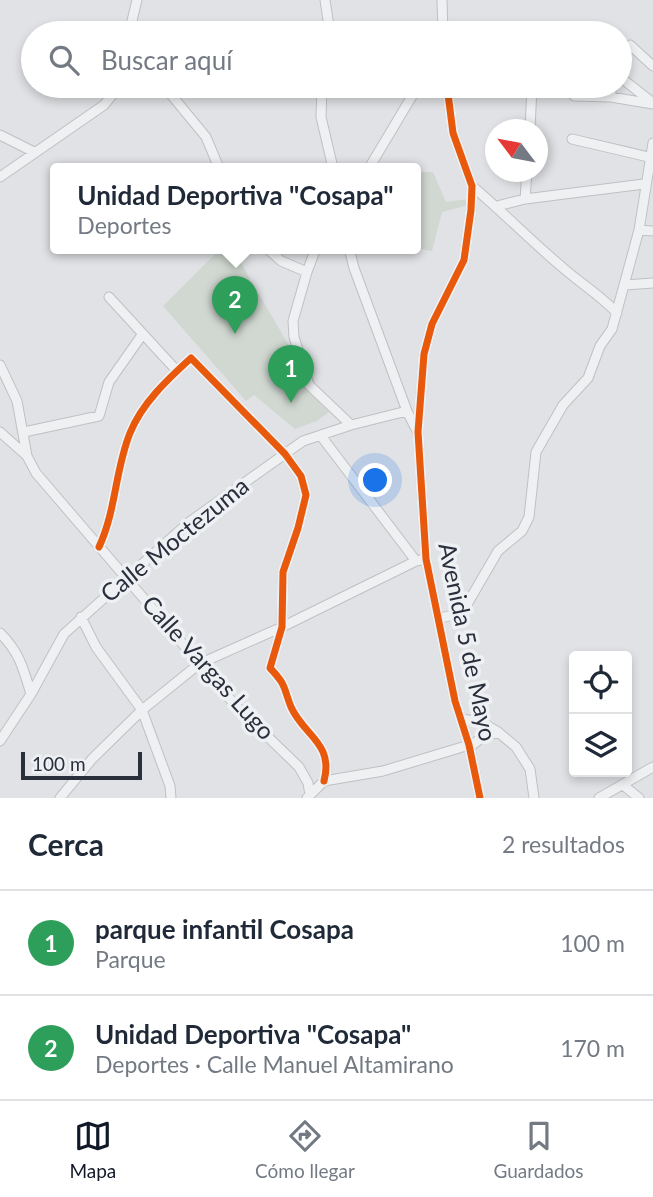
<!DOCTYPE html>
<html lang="es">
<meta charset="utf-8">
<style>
body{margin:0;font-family:Lato,sans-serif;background:#f6f6f7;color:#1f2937}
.controls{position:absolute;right:21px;bottom:21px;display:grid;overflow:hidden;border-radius:7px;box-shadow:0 4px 10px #0003}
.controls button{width:63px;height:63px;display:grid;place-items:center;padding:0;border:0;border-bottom:2px solid #e0e1e3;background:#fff;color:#1f2937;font:35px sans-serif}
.compass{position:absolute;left:485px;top:119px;width:63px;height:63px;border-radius:50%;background:#fff;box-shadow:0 4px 10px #0003;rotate:302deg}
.scale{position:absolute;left:21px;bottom:18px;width:121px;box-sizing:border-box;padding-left:7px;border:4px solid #2a2f3c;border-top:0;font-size:19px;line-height:24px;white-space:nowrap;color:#2a2f3c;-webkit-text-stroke:5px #eef0f4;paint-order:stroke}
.you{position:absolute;left:376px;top:481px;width:24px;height:24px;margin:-18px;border:5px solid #fff;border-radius:50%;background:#1a73e8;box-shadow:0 0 0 10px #1a73e833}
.badge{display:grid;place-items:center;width:46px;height:46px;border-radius:50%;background:#111827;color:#fff;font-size:23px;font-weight:700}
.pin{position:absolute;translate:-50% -58px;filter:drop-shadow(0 2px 4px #0008)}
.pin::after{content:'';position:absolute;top:37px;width:24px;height:21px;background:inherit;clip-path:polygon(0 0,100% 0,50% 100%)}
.popup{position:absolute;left:50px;top:163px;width:371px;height:91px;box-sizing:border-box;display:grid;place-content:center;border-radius:7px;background:#fff;filter:drop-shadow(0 2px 5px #0005);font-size:23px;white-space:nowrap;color:#747a83}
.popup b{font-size:26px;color:#1f2937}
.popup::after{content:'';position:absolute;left:50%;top:100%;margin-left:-14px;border:14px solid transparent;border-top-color:#fff}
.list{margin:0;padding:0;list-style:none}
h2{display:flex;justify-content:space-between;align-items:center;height:91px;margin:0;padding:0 28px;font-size:30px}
h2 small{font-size:23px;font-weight:400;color:#747a83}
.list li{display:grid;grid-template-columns:46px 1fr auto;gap:21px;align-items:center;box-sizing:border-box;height:105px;padding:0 28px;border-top:2px solid #e0e1e3}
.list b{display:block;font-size:26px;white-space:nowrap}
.list p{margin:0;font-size:23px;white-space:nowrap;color:#747a83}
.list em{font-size:23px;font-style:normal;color:#747a83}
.icon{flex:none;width:38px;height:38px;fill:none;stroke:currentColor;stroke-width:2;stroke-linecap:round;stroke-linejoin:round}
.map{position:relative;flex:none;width:653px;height:798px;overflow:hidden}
.search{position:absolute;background:#fff;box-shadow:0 4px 10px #0003;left:21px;right:21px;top:21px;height:77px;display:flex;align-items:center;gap:18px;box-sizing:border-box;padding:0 24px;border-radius:38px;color:#747a83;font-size:26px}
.sheet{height:301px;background:#fff}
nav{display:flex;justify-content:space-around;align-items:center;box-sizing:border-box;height:98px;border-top:2px solid #e0e1e3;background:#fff;font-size:19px;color:#747a83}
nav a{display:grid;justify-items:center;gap:4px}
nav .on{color:#111827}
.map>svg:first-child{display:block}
.green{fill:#d0d8d1}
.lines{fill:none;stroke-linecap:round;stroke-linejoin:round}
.minor-casing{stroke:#bfc0c3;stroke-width:11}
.minor{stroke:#eff0f2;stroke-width:9}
.cycleway-casing{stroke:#eef0f4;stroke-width:11}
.cycleway{stroke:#e8590c;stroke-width:7}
.labels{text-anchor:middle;stroke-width:7;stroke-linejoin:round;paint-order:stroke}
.street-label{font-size:24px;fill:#2a2f3c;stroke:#eef0f4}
</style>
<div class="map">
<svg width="653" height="798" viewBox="0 0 653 798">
<rect width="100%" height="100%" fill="#e1e2e5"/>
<path class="green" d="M415,172h18l13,30 23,-3v6l-27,7 -10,39 -17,-3z
M217,252l18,1 63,108 -2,3 9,25 24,23 -12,9 -22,8 -41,-34 -8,6 -83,-95z"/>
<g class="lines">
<g class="minor-casing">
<path id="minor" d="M325,0l5,33
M442,0l1,33
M178,31l1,2
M129,33l8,-33
M630,45l23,21
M620,77l33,26
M164,86l42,51 13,31
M322,86l-1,31 12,51
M447,86l6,47 19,53 -1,24 -7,50 -32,64 -8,30 -6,78 8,127 29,142 14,44 11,53
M574,96l37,1 42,7
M174,97l11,-11
M611,97v-11
M530,130l2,-44
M0,135l34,17
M572,139l81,19
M369,168l49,-82
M0,177l104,-72 9,-11 3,-8
M472,186c31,26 59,55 90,81 18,16 38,28 55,46
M525,199l2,-27
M497,206l28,-7 119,-15
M639,230l14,1
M267,248l14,13 26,11
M316,248l-9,24 -14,49 1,16 15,48 42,40
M349,248l5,20 53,143 10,20
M625,285l28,-2
M109,297l68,74
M0,365l17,36 10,55 9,17 200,233 63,61 9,16 2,12
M0,432l27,24
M24,432l75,-16 10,-34 33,-47
M321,436l95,125
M99,547c17,-36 16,-77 31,-114 12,-30 38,-54 61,-75l94,96 16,22 5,19 -8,33 -15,44 -1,55 -12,41c17,18 13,19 21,39 13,29 43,36 33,74
M81,617l15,30 46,63 28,76 1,12
M440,618l22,-5 36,-62 24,-20 7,-14 7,-65 27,-47 25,-27 12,-32 12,-17 27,-99 14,-87
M0,633c20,20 23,35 31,61
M461,719l20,3 17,10 18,15 14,22 4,29
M0,741l31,-47 33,-60 124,-111 115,-82 48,-16 56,-14
M469,748l12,-10 17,-6
M623,785l16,13
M60,798l32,-39 50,-49 57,-46 83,-37 134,-66 10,-2
M307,798l17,-17 59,-10 86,-26
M599,798l54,-31"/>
</g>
<use href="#minor" class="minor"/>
<g class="cycleway-casing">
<path id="cycleway" d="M447,86l6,47 19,53 -1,24 -7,50 -32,64 -8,30 -6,78 8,127 29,142 14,44 11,53
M99,547c17,-36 16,-77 31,-114 12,-30 38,-54 61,-75l94,96 16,22 5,19 -8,33 -15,44 -1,55 -12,41c17,18 13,19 21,39 13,29 43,36 33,74"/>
</g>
<use href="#cycleway" class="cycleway"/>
</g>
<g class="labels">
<g class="street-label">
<text transform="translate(175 540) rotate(-39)" y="8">Calle Moctezuma</text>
<text transform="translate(467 642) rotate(78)" y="8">Avenida 5 de Mayo</text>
<text transform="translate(208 668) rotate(48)" y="8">Calle Vargas Lugo</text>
</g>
</g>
</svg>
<div class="controls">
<button><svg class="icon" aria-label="locate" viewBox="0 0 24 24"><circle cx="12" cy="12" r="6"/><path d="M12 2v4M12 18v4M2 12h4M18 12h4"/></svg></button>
<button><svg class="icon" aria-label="layers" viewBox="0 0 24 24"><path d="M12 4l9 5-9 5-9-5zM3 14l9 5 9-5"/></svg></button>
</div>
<svg class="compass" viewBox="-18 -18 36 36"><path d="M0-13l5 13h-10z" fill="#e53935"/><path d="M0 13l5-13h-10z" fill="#747a83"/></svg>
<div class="scale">100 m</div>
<div class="you"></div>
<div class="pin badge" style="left:291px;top:403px;background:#2e9e5b">1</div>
<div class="pin badge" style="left:235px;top:334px;background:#2e9e5b">2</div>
<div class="popup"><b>Unidad Deportiva &quot;Cosapa&quot;</b>Deportes</div>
<div class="search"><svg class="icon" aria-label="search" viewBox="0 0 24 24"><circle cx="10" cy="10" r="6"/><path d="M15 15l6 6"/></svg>Buscar aquí</div>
</div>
<section class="sheet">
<h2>Cerca<small>2 resultados</small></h2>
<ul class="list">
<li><span class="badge" style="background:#2e9e5b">1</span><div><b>parque infantil Cosapa</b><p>Parque</p></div><em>100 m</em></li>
<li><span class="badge" style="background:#2e9e5b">2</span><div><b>Unidad Deportiva &quot;Cosapa&quot;</b><p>Deportes · Calle Manuel Altamirano</p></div><em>170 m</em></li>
</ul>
</section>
<nav>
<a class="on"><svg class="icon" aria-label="map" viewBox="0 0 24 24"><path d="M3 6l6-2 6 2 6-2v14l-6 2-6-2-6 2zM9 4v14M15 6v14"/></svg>Mapa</a>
<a><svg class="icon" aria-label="directions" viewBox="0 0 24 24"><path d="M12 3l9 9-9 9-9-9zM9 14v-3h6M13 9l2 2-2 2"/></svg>Cómo llegar</a>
<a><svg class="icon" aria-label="saved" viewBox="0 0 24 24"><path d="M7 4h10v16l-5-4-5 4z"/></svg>Guardados</a>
</nav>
